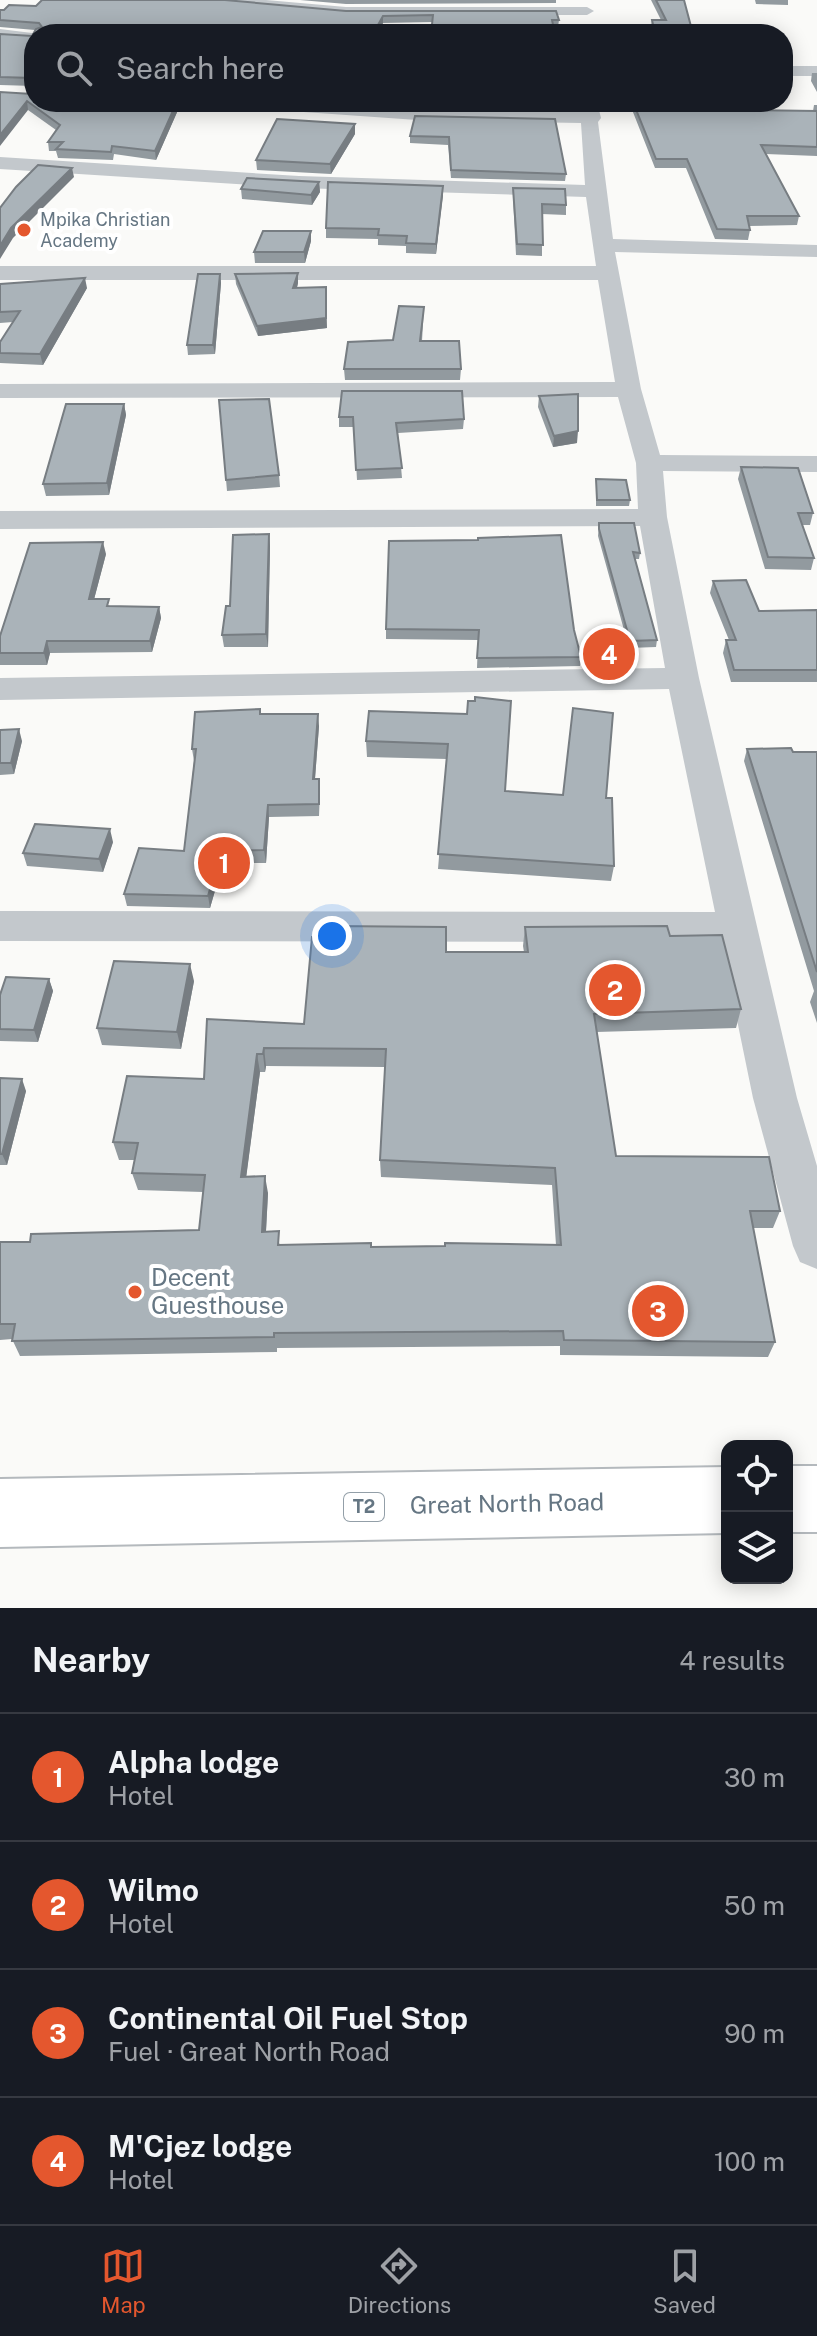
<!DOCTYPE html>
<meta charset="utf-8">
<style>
body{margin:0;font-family:"Public Sans",sans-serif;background:#242831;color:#f1f3f6}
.controls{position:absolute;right:24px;bottom:24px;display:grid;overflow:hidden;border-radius:16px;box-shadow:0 4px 20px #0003}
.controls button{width:72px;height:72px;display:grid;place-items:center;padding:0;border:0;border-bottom:2px solid #363941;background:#171b24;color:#f1f3f6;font:40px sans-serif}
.you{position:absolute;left:332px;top:936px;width:28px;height:28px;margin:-20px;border:6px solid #fff;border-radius:50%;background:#1a73e8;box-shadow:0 0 0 12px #1a73e833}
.badge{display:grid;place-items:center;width:52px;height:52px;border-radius:50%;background:#e4572e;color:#fff;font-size:26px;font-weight:700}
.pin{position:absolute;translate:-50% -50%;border:4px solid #fff;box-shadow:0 2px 8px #0006}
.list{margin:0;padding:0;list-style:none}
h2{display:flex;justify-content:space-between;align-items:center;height:104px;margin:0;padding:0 32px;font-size:34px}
h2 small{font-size:26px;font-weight:400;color:#9ea1a6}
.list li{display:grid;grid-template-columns:52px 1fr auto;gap:24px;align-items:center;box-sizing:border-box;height:128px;padding:0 32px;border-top:2px solid #363941}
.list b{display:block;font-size:30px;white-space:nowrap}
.list p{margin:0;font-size:26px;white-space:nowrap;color:#9ea1a6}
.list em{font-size:26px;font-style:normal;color:#9ea1a6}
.icon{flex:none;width:44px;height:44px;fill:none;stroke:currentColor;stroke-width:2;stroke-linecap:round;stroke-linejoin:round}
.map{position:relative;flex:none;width:817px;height:1608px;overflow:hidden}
.search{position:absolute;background:#171b24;box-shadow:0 4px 20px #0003;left:24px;right:24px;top:24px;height:88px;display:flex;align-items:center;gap:20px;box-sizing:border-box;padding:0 28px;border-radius:32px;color:#9ea1a6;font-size:30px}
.sheet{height:616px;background:#171b24}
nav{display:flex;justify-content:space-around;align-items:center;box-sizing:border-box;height:112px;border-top:2px solid #363941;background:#171b24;font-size:22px;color:#9ea1a6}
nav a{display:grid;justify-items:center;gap:4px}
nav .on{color:#e4572e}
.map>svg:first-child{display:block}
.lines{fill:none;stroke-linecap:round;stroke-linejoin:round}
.trunk-casing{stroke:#b4b9bd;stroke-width:4}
.minor{fill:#c3c8cc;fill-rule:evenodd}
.trunk{fill:#fff;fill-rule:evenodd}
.wall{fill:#929a9f;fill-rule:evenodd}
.shaded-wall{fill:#777d82}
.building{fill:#aab3b9;stroke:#777d82;stroke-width:2;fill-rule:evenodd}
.poi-dot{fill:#e4572e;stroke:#fff;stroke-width:3}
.labels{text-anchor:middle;stroke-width:8;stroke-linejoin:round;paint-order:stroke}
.far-poi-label{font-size:18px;fill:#657683;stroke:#fff;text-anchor:start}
.shield{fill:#fff;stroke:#939fa8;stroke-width:2}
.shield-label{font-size:18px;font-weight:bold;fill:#657683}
.near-poi-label{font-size:24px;fill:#657683;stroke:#fff;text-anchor:start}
.near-street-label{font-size:24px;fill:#657683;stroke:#fff}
</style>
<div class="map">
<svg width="817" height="1608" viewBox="0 0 817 1608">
<rect width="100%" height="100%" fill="#fafaf8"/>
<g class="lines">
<g class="trunk-casing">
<path id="trunk" d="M787,1466h30v66h-30z
M727,1467v66l-727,14v-68z"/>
</g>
<path class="minor" d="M206,0h60l80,7h241l7,4 -7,4h-241l-133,-11z
M0,29l40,5h-6v7l-34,-2z
M783,66h34v10h-34z
M222,102h84l111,8 163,2 -1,-10h18l4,16 -3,4 15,117 204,6v12l-202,-5 26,137 19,66 157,1v16l-154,-1 4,46 32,161 98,420 20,68v103l-17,-7 -7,-16 -40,-148 -32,-156 -721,-1v-30l715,1 -46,-223 -669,11v-22l665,-10 -25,-142 -640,3v-18l638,-2 -2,-46 -18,-66 -618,1v-14l615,-2 -17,-102h-598v-14h596l-10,-69 -287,-9 -299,-19v-12l299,19 286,9 -4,-62 -164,-3 -186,-13z"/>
<use href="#trunk" class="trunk"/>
</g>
<path class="wall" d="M300,0h256v3l-210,1z
M651,0h33l9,34h-40l-2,-6 1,-8h9z
M755,0h33v5l-32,-1z
M0,10l346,1 213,9 -1,7 -126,-5 -49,1 -6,11h-343v52l-34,-1v-51l32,2 3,-6 -35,-3z
M812,73h5v19l-6,-11z
M0,92l178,18 -22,50 -42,-6 -1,6 -55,-2 -2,-7h-7l-1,-9 8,-12 -28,-20z
M394,102h138v6l-138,-3z
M629,102h118l2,8 64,1 1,-6h3v51l-51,-2 33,62 -2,9 -48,1 1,4 -2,10 -33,-1 -29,-71h-31z
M415,116l151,58 -1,7 -114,-3 -3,-33 -38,-2v-7z
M355,134l-24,40 -74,-4 -1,-10z
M319,182l1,10 -8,13 -70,-6 -1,-10z
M443,186l-7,68 -30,-1v-7l-28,-1v-6l-52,-1v-10z
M513,188l53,17v10l-24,-1v42l-26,-1 -3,-57z
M311,231v10l-6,22h-50l-1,-11z
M220,274l1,9 -6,71 -27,1 -1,-10z
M235,274l63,9 -1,5 30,40 -69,8 -22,-52z
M0,284l87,4 -44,77 -43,-2v-21l13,-20 -13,1z
M424,307l-2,34 39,28 -1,11h-115l-1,-11 49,-29z
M539,396l38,47 -24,4 -15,-40z
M219,400l60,75 1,12 -53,4z
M124,404l2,11 -17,80 -63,1 -3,-12z
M339,417l125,2 -1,10 -65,4 4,45 -45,2 -3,-53h-15z
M741,467l72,46 -3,12h-8l12,33 -3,12 -46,-1 -27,-90z
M596,479l34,21 -1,6h-33z
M599,523l41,30 -1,6h-4l22,81 -1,7 -27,1 -31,-112z
M269,534l1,12 -2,101h-44l-2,-12z
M106,554l-12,45 16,7 49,1 2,11 -9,34 -102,1 -3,12h-47v-29z
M713,581l46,30 58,-1v72h-86l-8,-29 3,-13h3l-19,-47z
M386,629l188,1 7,27 -1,9 -103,2 1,-28 -92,-1z
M261,714l58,12 -4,53 5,12 -1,25 -50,1 -3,46h-43l-13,45 -83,-2 -3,-12 60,-43 10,-90 -2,-12z
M467,714l38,77 101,7 8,68 -3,15 -173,-12 9,-110 -80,-2 -1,-16z
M0,730l22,11 -8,33 -14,1z
M747,749l46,3h24v271l-7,-21 4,-11 -70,-230z
M113,842l-10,30 -76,-6 -4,-13z
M525,927l145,9 71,73 -5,19 -140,4 20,124 164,55 -7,17h-20l22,114 -7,15 -208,-2v-9l-283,2v4l-257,4 -8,-17 -12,1v-98h30l169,-12 4,-38 -65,-2 -6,-17 3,-13h-16l-6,-18 91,-63 100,-55 142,-72h78l-1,-6zM266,1066l119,1 -5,93 1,17 171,8 4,60 -185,2 -90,-2 -15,-13 2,-39 -22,-16 14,-105h5z
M49,979l4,12 -15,51 -38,-1v-46z
M194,981l-13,68 -79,-4 -5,-17z
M0,1078l26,13 -19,74h-7z"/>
<path class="shaded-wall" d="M383,16v7l-6,11h-4z
M27,101l1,9 -28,36v-11z
M177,102h8l-7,8 -22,50 -1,-9z
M355,124v10l-24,40 -1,-10z
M72,168l2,9 -61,61 -13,21v-13l11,-18z
M319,182l1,10 -8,13 -1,-10z
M443,186v10l-7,58v-10z
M311,231v10l-6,22 -1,-11z
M298,273v10l-4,15 -1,-10z
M220,274l1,9 -6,71 -2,-9z
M85,278l2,10 -44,77 -3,-11z
M326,287l1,41 -69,8 -1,-10z
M124,404l2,11 -17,80 -2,-12z
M578,431l-1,12 -24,4 1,-11z
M269,534l1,12 -2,101 -2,-13z
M103,542l3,12 -15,57 -2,-12z
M159,607l2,11 -9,34 -2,-11z
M47,641l3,12 -3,12 -3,-12z
M318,714l1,12 -5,65 -1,-12z
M19,729l3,12 -8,33 -3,-11z
M268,805l1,12 -3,46 -2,-13z
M110,829l3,13 -10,30 -4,-13z
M221,851l2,12 -13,45 -2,-12z
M190,964l4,17 -13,68 -4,-17z
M49,979l4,12 -15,51 -4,-12z
M264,1048l2,18 -1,6 -2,-18z
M257,1054l3,18 -16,122 -3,-17z
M22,1079l4,12 -19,74 -5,-11z
M265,1176l3,17 -3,55 -3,-16z"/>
<path class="building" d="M42,0h183l121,11h210l3,9h-7l3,14h-124l2,-19 -50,1 -10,18h-339v45l-1,-1 -33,-1v-43l32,2 4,-7 6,-2 -3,-4 -39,-3v-10h4l5,-5 27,1z
M656,0h28l9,34h-38l-3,-14h14z
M34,87v15h143l-22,49 -43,-5 -1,6 -55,-3 7,-7h-15l12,-17 -33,-24 -27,34v-43l32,2z
M633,102h114l2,8 68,1v36l-56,-2 38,71h-52l3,14 -33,-1 -30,-70h-31z
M415,116l140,3 11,55 -115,-4 -2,-33 -39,-1z
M277,119l78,5 -25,40 -74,-4z
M38,165l34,3 -61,60 -11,18v-38l16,-21z
M247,178l72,4 -8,13 -70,-6z
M328,182l115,4 -7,58 -30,-1 1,-7 -29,-1 1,-6 -53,-1z
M513,188l52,1 1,16 -24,-1 1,41 -26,-1z
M263,231h48l-7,21h-50z
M298,273l-5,15 33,-1v31l-69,8 -22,-52z
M198,274h22l-7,71h-26z
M85,278l-45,76 -40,-1v-11l20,-31 -20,1v-28z
M399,306l25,1 -4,34h39l2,28h-117l4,-27 45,-2z
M342,391h120l2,28 -68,4 6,45 -46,2 -3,-53h-14z
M578,394v37l-24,5 -15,-40z
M269,399l10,76 -53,5 -7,-80z
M66,404h58l-17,79 -64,1z
M741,467l57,1 15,45h-15l16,45 -46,-1z
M596,479l30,1 4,20h-33z
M599,523h35l6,30 -7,-1 24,88 -27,1 -31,-112z
M269,534l-3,100 -44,1 4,-29h4l3,-71z
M561,535l13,95 7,27 -104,1 2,-28 -93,-1 3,-88 89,-1v-2z
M103,542l-14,57h20l-2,7 52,1 -9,34h-103l-3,12h-44v-17l30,-93z
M746,580l13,31 58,-1v60h-83l-8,-30h10l-23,-59z
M475,697l36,4 -6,90 58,4 10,-87 40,5 -7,85h6l2,68 -176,-12 10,-110 -82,-3 3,-30 98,3 1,-13h7z
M260,709v5h58l-5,65h6v25l-51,1 -4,45 -43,1 -13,45 -84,-2 15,-46 45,3 12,-102h-4l3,-37z
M19,729l-8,34h-11v-33z
M791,748l2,4h24v220l-70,-223z
M35,824l75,5 -11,30 -76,-6z
M332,926l114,1v25h82l-3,-25 142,-1 3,10 52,-1 19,74 -147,5 22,142 153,1 11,54h-30l25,131 -211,-2 -1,-9 -289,2v4l-262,4 3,-17h-15v-82h30l1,-8 168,-4 6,-55 -73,-2 6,-30 -25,-1 14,-66 77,3 3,-60 97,5 8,-87 19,1zM264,1048l122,1 -6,111 175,8 6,77 -116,-2v3l-74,1v-4l-93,2 1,-14 -17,1 3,-56 -24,1 16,-123h6z
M114,961l76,3 -13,68 -80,-4z
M6,977l43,2 -15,51 -34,-1v-34z
M0,1078l22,1 -20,75h-2z"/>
<g class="poi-dot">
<circle cx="24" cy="230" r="8"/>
<circle cx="135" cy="1292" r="8"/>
</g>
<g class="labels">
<g class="far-poi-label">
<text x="40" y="226">Mpika Christian<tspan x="40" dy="21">Academy</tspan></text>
</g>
<rect class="shield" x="344" y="1493" width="40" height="28" rx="6"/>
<g class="shield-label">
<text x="364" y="1513">T2</text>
</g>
<g class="near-poi-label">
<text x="151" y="1286">Decent<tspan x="151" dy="28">Guesthouse</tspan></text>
</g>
<g class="near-street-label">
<text transform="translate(507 1504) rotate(-1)" y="8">Great North Road</text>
</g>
</g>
</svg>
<div class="controls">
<button><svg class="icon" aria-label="locate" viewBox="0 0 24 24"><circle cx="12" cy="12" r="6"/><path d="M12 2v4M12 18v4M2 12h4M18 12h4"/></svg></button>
<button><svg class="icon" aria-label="layers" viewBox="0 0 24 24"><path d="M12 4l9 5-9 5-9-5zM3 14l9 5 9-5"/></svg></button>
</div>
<div class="you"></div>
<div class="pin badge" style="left:224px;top:863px">1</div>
<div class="pin badge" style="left:615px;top:990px">2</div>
<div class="pin badge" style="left:658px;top:1311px">3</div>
<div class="pin badge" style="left:609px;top:654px">4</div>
<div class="search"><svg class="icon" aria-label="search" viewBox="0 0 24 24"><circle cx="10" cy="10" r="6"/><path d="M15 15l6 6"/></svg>Search here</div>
</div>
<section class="sheet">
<h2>Nearby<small>4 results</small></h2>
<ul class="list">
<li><span class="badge">1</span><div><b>Alpha lodge</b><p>Hotel</p></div><em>30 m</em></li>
<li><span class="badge">2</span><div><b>Wilmo</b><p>Hotel</p></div><em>50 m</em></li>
<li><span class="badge">3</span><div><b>Continental Oil Fuel Stop</b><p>Fuel · Great North Road</p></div><em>90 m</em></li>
<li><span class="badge">4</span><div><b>M'Cjez lodge</b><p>Hotel</p></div><em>100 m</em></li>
</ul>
</section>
<nav>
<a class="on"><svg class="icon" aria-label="map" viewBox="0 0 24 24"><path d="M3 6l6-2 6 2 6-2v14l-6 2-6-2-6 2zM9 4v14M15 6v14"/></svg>Map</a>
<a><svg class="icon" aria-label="directions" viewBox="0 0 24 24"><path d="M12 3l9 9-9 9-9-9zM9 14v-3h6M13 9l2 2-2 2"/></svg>Directions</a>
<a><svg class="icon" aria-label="saved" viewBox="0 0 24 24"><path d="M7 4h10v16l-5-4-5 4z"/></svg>Saved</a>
</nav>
